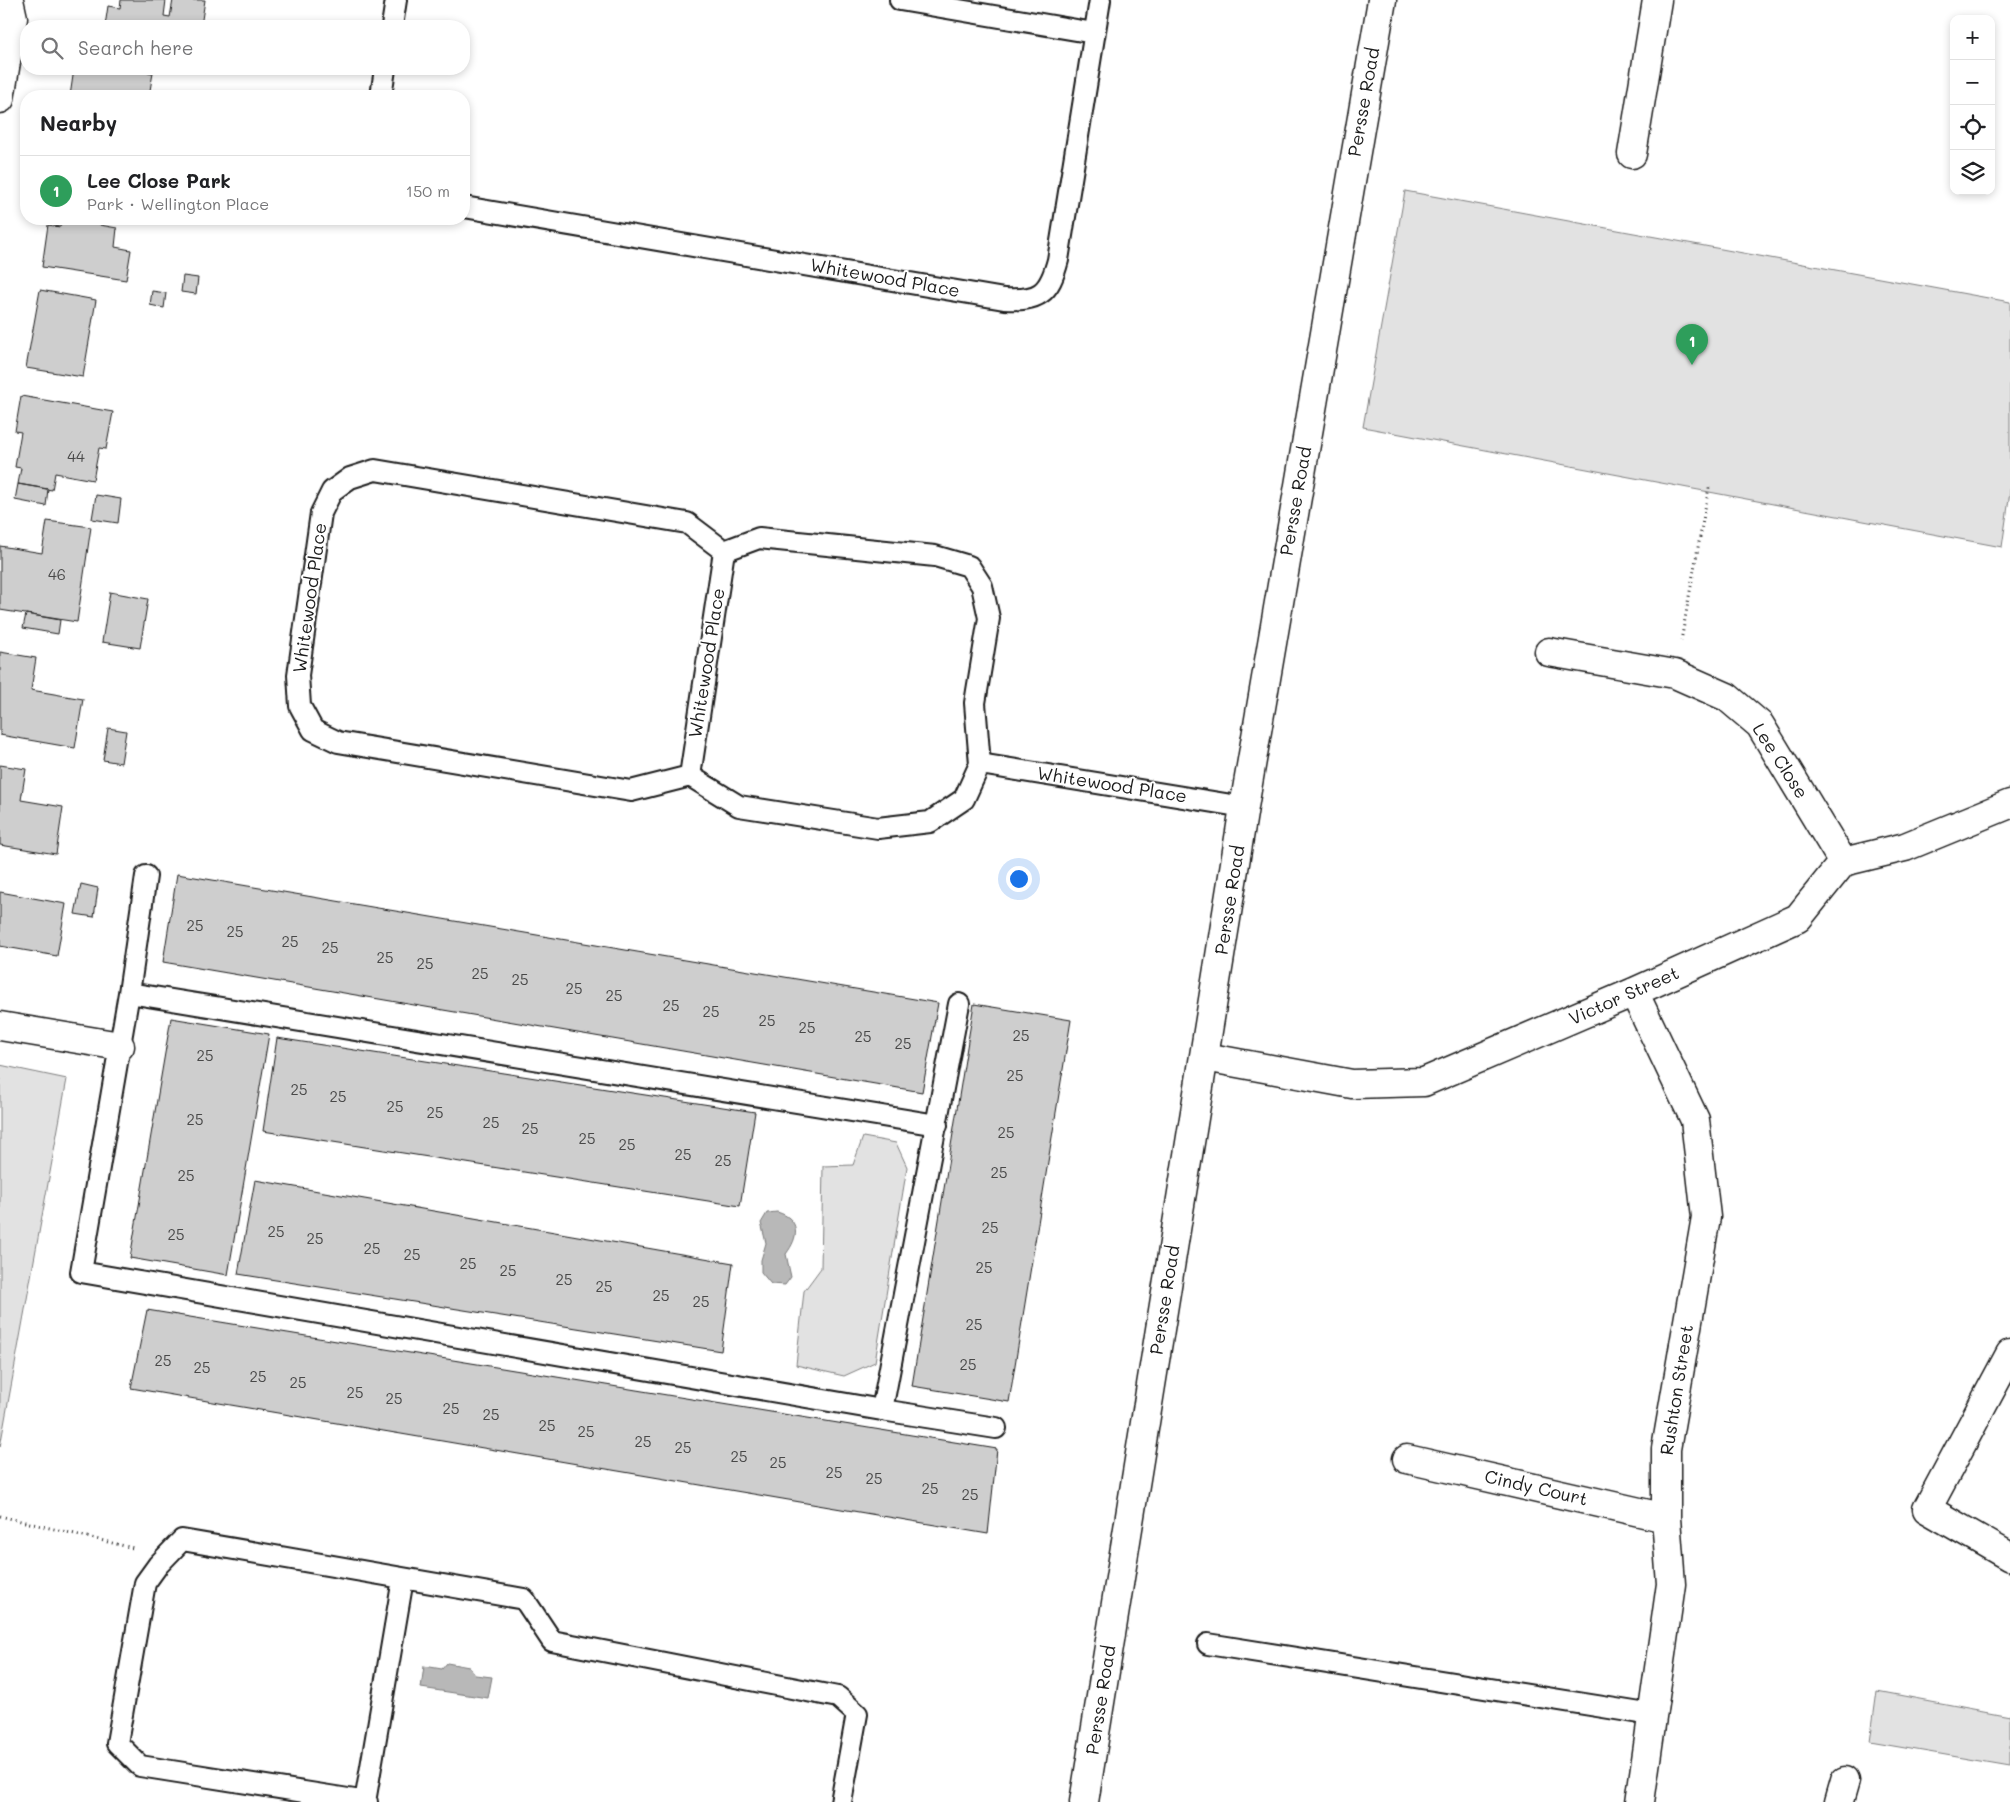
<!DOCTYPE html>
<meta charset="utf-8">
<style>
body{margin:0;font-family:Mali,sans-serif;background:#f6f6f6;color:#202124}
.controls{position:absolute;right:15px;top:15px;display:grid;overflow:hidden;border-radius:10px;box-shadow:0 2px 8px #0003}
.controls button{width:45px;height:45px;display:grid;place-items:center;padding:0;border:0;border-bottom:1px solid #e0e0e0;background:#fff;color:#202124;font:25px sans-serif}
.you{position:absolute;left:1018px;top:878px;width:18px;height:18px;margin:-12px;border:4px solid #fff;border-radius:50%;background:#1a73e8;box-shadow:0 0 0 8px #1a73e833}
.badge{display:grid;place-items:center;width:32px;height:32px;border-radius:50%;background:#ea580c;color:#fff;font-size:16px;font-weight:700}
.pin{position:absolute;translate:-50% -41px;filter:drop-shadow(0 1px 2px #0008)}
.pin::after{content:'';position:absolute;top:26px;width:18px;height:15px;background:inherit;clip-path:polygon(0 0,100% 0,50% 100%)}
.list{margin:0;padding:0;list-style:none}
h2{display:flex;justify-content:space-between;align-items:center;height:65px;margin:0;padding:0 20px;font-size:21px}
h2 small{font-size:16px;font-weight:400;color:#757577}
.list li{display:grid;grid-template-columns:32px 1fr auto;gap:15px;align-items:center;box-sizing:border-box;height:70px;padding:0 20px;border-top:1px solid #e0e0e0}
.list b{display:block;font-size:19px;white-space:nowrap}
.list p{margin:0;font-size:16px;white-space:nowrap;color:#757577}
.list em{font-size:16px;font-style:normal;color:#757577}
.icon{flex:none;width:28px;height:28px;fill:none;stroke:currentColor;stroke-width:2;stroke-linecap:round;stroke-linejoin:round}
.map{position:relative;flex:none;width:2010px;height:1802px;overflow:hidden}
.search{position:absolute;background:#fff;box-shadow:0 2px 8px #0003;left:20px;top:20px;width:450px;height:55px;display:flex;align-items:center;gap:12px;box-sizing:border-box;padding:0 18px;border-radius:20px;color:#757577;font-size:19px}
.panel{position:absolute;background:#fff;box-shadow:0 2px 8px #0003;left:20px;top:90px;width:450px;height:135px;border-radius:20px}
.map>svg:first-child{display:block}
.green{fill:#e2e2e2;stroke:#7f7f7f}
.water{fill:#b8b8b8;stroke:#7a7a7a}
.building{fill:#cecece;stroke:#1c1c1c}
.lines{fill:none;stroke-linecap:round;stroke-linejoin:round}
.service-casing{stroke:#1c1c1c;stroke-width:24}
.minor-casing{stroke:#1c1c1c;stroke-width:31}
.tertiary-casing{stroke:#1c1c1c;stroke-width:31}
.path{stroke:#1c1c1c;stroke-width:3;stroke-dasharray:1 4;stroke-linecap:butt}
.service{stroke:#fff;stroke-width:20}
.minor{stroke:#fff;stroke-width:28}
.tertiary{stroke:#fff;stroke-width:28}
.labels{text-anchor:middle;stroke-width:4;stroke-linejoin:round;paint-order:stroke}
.number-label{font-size:15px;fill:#484848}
.street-label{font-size:18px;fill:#1c1c1c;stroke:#fff}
</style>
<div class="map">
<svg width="2010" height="1802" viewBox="0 0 2010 1802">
<rect width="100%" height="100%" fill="#fff"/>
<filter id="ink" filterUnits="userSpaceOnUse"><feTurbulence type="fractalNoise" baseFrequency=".02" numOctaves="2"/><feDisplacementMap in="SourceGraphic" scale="10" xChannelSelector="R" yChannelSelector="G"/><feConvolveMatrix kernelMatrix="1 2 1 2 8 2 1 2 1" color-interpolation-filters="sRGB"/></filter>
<g filter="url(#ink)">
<path class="green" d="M1405,191l605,111v190l-8,55 -639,-120z
M0,1065l67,14 -67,368z
M863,1137l33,6 11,24 -32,195 -31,14 -48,-11 8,-74 17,-23 2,-102 30,-1z
M1877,1691l133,25v50l-140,-24z"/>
<path class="water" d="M777,1212c24,7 22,25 9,42l5,23 -6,8 -14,-1 -10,-12v-12l5,-17 -5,-20 6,-10z
M447,1663l22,4 6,8 17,2 -4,21 -67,-10 3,-22 18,3z"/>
<path class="building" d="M121,0h45l-2,16 6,1 3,-17h32l-4,26h-96l3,-20 12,2z
M74,69h53l26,4 -4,23h-79z
M62,219h39l-1,6 17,3 -2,19 16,3 -5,30 -84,-13 6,-42 12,2z
M183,276l15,2 -2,16 -15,-2z
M40,290l56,10 -13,77 -57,-9z
M152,291l14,2 -2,15 -14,-3z
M21,396l92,16 -7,37 -7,-1 -6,32 -38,-7 -3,17 -34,-6 3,-16 -6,-1 6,-35 -6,-1z
M18,484l30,5 -2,17 -31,-6z
M96,495l25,4 -3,24 -26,-4z
M47,521l44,6 -14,95 -77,-12v-64l42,7z
M110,592l38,7 -8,49 -38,-6z
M26,614l34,6 -2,14 -35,-6z
M0,652l36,6 -5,32 52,9 -8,49 -75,-13z
M108,728l18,3 -5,32 -18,-3z
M0,765l26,4 -5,31 42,7 -7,47 -56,-9z
M177,874l761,129 -16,89 -759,-130z
M81,884l17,4 -4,29 -19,-3z
M0,892l66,12 -9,52 -57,-10z
M974,1004l97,16 -62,382 -97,-16z
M171,1018l98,16 -41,241 -98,-17z
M277,1038l478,74 -15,94 -477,-75z
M255,1180l478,83 -12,88 -483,-77z
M147,1310l850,139 -9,85 -857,-146z"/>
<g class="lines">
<g class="service-casing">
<path id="service" d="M900,0l194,33
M392,26l4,-26
M381,96l4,-27
M464,207l540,92c35,2 45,-5 54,-39l42,-260
M724,551l-37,-28 -312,-53 -25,8 -18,13 -11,22 -23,162 2,31 13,24 25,12 293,49 59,-15 49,30 139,22 52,-6 34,-23 16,-35 264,43
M724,551l35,-13 176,18 34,10 13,20 7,32 -14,85 5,61
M690,776l34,-225
M146,876l-17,117 -48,279 801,138 77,-406
M129,993l808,132
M882,1410l114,18
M1208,1644l445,71
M365,1802l38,-223
M367,1802l-227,-36 -23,-23 28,-160 13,-18 24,-25 342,59 28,42 286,56 19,17 -16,88"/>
</g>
<g class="minor-casing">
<path id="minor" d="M0,99l13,-81 -4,-18
M1632,154l25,-154
M1549,652l126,22 52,23 33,28 83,137
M1634,992l61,128 11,97 -40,232v69l5,66 -31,218
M0,1026l120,20
M1205,1057l147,27 72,-2 210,-90 164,-74 45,-56 62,-15 105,-43
M2010,1354l-83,155 83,48
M1407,1459l259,59
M1839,1802l6,-21"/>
</g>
<g class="tertiary-casing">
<path id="tertiary" d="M1084,1802l160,-995 138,-807"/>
</g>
<path class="path" d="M1681,641l28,-154
M0,1516l133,32"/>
<use href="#service" class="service"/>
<use href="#minor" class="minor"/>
<use href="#tertiary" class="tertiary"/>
</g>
</g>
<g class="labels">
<g class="number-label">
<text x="76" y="462">44</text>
<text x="57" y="580">46</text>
<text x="195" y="931">25</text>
<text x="235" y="937">25</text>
<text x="290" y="947">25</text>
<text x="330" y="953">25</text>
<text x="385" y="963">25</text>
<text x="425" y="969">25</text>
<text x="480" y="979">25</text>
<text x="520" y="985">25</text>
<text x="574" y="994">25</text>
<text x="614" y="1001">25</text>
<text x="671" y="1011">25</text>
<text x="711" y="1017">25</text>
<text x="767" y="1026">25</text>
<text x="807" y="1033">25</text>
<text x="1021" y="1041">25</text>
<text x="863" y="1042">25</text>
<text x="903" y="1049">25</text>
<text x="205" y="1061">25</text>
<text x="1015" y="1081">25</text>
<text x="299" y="1095">25</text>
<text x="338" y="1102">25</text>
<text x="395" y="1112">25</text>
<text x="435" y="1118">25</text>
<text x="195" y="1125">25</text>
<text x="491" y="1128">25</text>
<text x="530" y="1134">25</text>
<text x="1006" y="1138">25</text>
<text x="587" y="1144">25</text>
<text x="627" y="1150">25</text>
<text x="683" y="1160">25</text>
<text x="723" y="1166">25</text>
<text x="999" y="1178">25</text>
<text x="186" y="1181">25</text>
<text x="990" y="1233">25</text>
<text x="276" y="1237">25</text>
<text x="176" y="1240">25</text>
<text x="315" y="1244">25</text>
<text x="372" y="1254">25</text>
<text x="412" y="1260">25</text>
<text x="468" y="1269">25</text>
<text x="984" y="1273">25</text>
<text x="508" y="1276">25</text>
<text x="564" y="1285">25</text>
<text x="604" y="1292">25</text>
<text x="661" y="1301">25</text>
<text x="701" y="1307">25</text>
<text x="974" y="1330">25</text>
<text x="163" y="1366">25</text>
<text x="968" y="1370">25</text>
<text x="202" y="1373">25</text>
<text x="258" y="1382">25</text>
<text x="298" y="1388">25</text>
<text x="355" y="1398">25</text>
<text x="394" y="1404">25</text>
<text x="451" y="1414">25</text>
<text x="491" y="1420">25</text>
<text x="547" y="1431">25</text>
<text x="586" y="1437">25</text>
<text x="643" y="1447">25</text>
<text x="683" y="1453">25</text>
<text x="739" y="1462">25</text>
<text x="778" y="1468">25</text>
<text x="834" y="1478">25</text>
<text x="874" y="1484">25</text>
<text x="930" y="1494">25</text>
<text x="970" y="1500">25</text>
</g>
<g class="street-label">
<text transform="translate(1364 102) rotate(-80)" y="6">Persse Road</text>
<text transform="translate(885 278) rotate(10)" y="6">Whitewood Place</text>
<text transform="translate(1296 501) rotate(-80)" y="6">Persse Road</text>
<text transform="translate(310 598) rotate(-82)" y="6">Whitewood Place</text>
<text transform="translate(707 663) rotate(-81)" y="6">Whitewood Place</text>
<text transform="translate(1780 761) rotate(57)" y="6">Lee Close</text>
<text transform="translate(1112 785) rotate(9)" y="6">Whitewood Place</text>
<text transform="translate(1230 900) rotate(-81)" y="6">Persse Road</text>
<text transform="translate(1624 996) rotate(-24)" y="6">Victor Street</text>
<text transform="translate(1165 1300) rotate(-81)" y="6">Persse Road</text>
<text transform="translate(1677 1390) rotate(-81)" y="6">Rushton Street</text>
<text transform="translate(1536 1488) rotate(13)" y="6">Cindy Court</text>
<text transform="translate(1101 1700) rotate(-81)" y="6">Persse Road</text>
</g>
</g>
</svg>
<div class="controls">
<button>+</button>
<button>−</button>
<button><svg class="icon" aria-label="locate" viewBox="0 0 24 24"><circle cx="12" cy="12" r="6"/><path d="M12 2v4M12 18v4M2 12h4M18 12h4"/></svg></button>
<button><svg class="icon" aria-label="layers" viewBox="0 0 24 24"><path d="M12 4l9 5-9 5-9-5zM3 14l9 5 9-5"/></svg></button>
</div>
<div class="you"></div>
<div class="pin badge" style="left:1692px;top:365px;background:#2e9e5b">1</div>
<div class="search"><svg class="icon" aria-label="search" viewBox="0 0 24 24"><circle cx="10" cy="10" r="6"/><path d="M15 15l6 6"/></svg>Search here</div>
<section class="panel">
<h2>Nearby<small></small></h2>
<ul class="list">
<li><span class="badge" style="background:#2e9e5b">1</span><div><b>Lee Close Park</b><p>Park · Wellington Place</p></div><em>150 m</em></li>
</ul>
</section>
</div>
